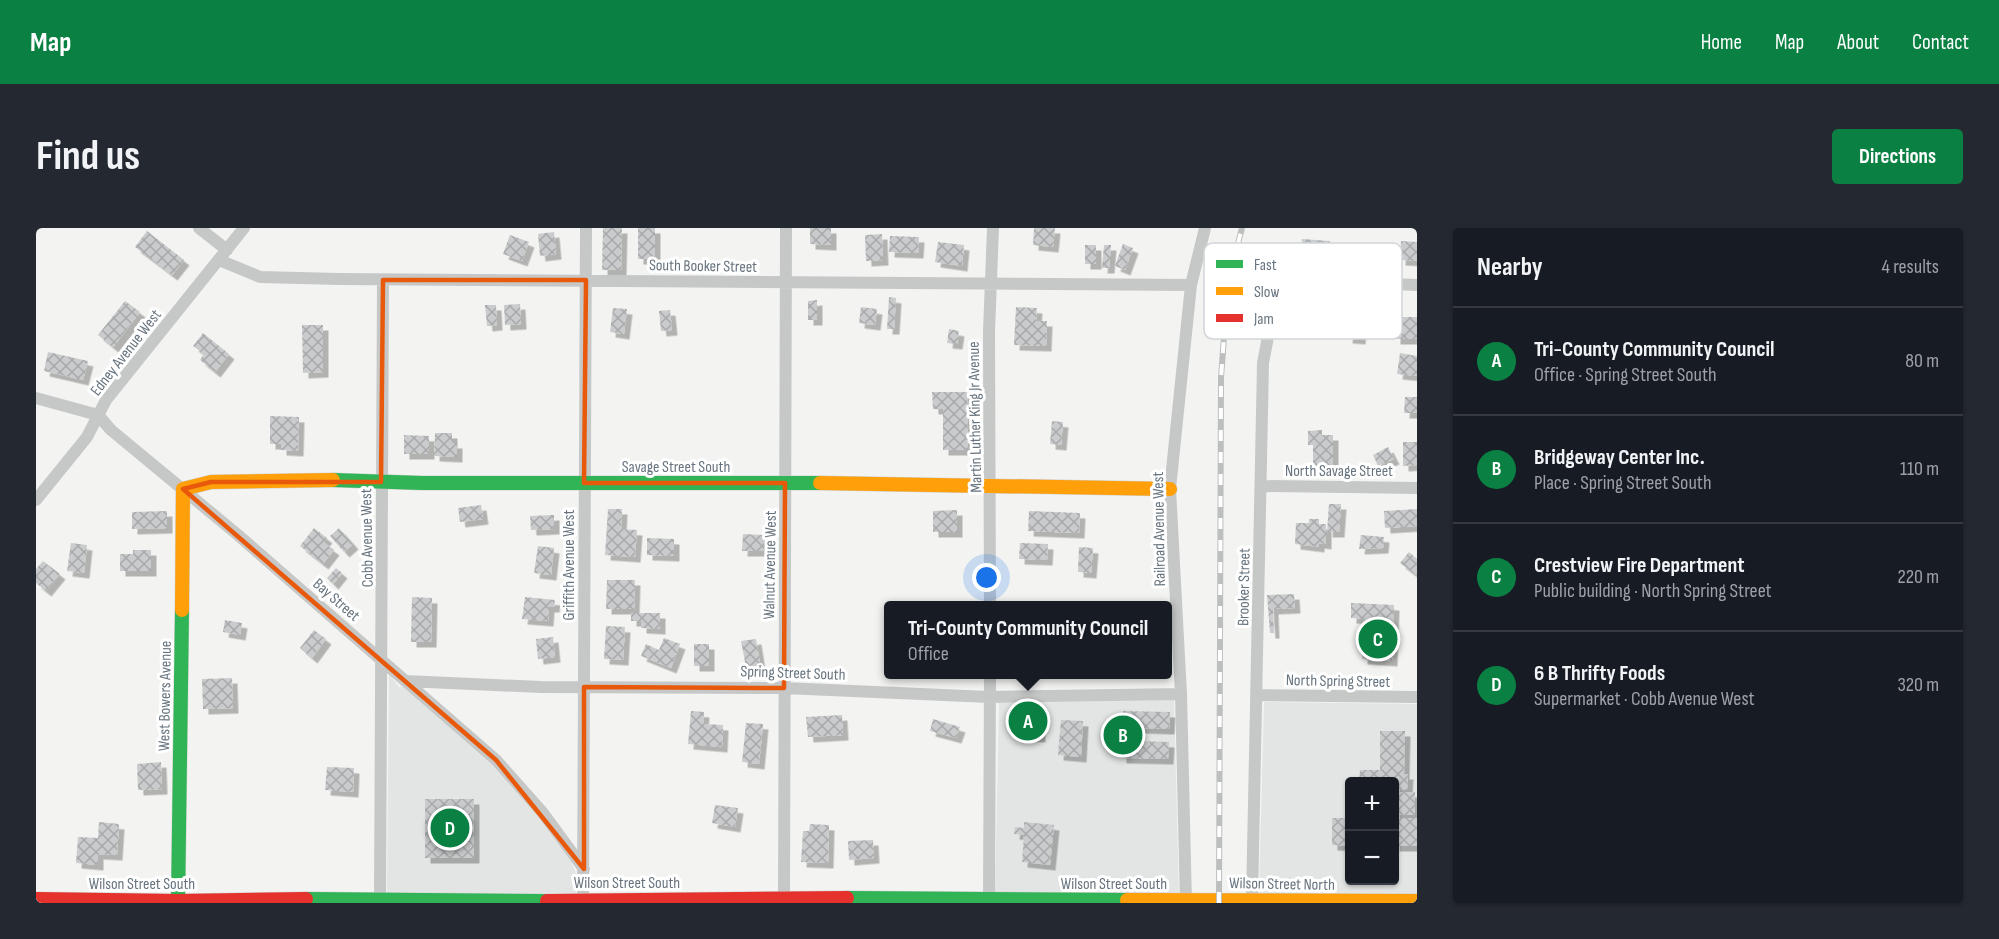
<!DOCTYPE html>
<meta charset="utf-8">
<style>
body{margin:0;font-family:"Sofia Sans Condensed",sans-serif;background:#242831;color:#f1f3f6}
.controls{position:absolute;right:18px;bottom:18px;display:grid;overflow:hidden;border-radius:6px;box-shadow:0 2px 4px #0004}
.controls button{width:54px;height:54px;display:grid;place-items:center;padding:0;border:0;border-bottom:2px solid #363941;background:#171b24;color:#f1f3f6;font:30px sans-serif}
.you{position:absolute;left:951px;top:350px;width:21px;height:21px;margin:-15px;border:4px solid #fff;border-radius:50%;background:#1a73e8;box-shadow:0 0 0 9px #1a73e833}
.badge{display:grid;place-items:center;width:39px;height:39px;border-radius:50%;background:#0b8043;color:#fff;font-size:20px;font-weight:700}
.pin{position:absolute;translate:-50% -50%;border:3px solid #fff;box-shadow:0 2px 6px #0006}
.popup{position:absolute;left:848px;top:373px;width:288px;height:78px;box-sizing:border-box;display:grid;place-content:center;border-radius:6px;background:#171b24;filter:drop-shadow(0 2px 4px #0005);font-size:20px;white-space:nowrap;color:#9ea1a6}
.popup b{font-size:22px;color:#f1f3f6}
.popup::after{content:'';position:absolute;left:50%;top:100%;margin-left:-12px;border:12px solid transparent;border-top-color:#171b24}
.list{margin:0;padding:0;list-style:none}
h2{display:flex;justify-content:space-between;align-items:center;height:78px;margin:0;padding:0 24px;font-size:26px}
h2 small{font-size:20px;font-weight:400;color:#9ea1a6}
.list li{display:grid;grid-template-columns:39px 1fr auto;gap:18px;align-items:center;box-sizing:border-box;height:108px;padding:0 24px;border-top:2px solid #363941}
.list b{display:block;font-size:22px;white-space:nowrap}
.list p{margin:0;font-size:20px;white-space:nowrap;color:#9ea1a6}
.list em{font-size:20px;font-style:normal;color:#9ea1a6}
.map{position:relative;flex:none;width:1381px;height:675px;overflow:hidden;border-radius:6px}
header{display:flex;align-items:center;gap:36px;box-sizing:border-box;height:84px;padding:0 30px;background:#0b8043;color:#fff}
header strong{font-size:28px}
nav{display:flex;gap:33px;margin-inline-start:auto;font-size:21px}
.intro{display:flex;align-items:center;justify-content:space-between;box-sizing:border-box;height:144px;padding:0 36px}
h1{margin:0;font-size:42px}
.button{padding:15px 27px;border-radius:6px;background:#0b8043;color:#fff;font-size:21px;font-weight:700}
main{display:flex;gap:36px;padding:0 36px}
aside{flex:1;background:#171b24;border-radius:6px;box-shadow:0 2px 4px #0004}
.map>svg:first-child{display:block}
.built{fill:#e3e5e5;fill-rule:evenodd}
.building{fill:url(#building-cross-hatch);filter:url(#shadow)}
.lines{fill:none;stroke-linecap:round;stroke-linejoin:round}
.fast-casing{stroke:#d0d1d1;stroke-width:15}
.slow-casing{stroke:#d0d1d1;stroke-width:15}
.jam-casing{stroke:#d0d1d1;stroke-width:15}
.street{stroke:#c6c8c8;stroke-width:12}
.fast{stroke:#30b455;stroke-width:14}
.slow{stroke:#ff9f0a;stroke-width:14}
.jam{stroke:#e5322d;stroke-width:14}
.rail-casing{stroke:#bdbebe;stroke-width:6}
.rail{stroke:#fff;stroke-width:4;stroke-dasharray:11;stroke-linecap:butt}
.marked{fill:none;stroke:#e8590c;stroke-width:4.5;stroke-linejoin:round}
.labels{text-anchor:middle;stroke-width:6;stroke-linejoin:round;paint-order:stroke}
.street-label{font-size:16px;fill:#67747f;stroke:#fff}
.key{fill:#fff;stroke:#d1d5d9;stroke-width:1.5}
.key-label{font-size:16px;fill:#67747f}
</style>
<header>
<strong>Map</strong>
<nav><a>Home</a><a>Map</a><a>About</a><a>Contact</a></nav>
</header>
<div class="intro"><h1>Find us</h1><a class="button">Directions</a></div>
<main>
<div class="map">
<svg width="1381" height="675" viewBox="0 0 1381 675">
<defs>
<pattern id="building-cross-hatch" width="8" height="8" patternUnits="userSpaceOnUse" patternTransform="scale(1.5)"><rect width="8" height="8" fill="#cacbcc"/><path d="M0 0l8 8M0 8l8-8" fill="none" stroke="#a8a9ab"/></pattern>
<filter id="shadow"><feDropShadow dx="5.5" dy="5.5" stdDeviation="0" flood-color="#0004"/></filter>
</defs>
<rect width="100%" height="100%" fill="#f3f4f2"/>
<path class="built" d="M353,446l10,13h4l88,77 47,52 33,46 6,13 -1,18h-189z
M1138,472l5,193h-184l4,-190z
M1228,474l153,2v190l-158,-1zM1314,554h44v98h-44z"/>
<path class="building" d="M567,0h19l-1,42h-19z
M602,0h17v31h-17z
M774,0h21v17l-21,-1z
M998,0h21l-2,19 -20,-2z
M111,3l37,29 -12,15 -37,-28z
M518,4l2,22 -16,2 -2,-22z
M846,6l1,26 -17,1 -1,-26z
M474,7l19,7 -7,19 -19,-7z
M854,8l29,1 -1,16 -29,-1z
M1266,11l28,2 -1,19 -29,-2z
M1365,13l16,1v19l-17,-1z
M902,14l26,3 -2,21 -27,-4z
M1087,16l10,4 -8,22 -10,-4z
M1049,17h11v19h-11z
M1068,17h7l-2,23h-7z
M1310,18l37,1 -1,18 -37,-1z
M853,69l7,1 -2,31h-7z
M781,72v20h-9v-19z
M89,73l15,11 -27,35 -15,-12z
M484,76l1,20 -16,1 -1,-20z
M449,77h11l1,20 -10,1z
M825,79l16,2 -2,16 -16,-2z
M980,79l21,1 -1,13h11l-1,25 -32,-1z
M577,80l14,1 -3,25 -14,-2z
M1314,80l13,1 -3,30 -13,-1z
M634,82l2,20 -11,1 -2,-20z
M1359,89h22v22h-22z
M266,97h21v47l-20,1z
M913,101l10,2 -2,13 -10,-1z
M167,105l26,21 -14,18 -15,-12 4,-6 -11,-8z
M12,124l40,9 -5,19 -39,-9z
M1364,125l17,3v20l-20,-2z
M896,164h35l1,58h-25v-41h-10z
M1369,169h12v16h-13z
M234,188l29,1 -1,34 -17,-1v-6h-11z
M1016,193l11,1 -2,23 -11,-1z
M1286,202v5h11v30l-20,1v-21h-5v-14z
M399,205h17v10h5v14l-23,-1z
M368,207l25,1v18h-25z
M1367,214h14v23l-14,1z
M1352,219l6,12 -16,7 -5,-11z
M1293,276h12l-2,28h-12z
M445,277l2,14 -23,3 -2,-14z
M572,281h14l-1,20 16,1 -2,27 -30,-2z
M1381,281v17l-32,2 -1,-17z
M921,282v22h-24v-21z
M131,283v17l-35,1v-17z
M993,283l51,2 -1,20 -51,-2z
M518,287v14l-23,1 -1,-14z
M1273,291h10v5h7v20l-7,-1v4l-24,-3 1,-21h13z
M278,300l13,10 -4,4 11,8 -11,14 -23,-18z
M303,300l14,16 -9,8 -14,-16z
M707,306l21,1v16h-22z
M1325,307l23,2 -1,11 -24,1z
M611,310l27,1v17l-27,-1z
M35,315l16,2 -3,28 -17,-2z
M984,315l28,1 -1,16 -28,-1z
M502,318l16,2 -3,27 -17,-2z
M1043,319l14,1 -2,25 -13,-1z
M97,322h18v21h-31v-17h13z
M1373,324l8,7 -1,16 -16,-12z
M7,333l17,13 -14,17 -10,-8v-14z
M300,340l6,5 -9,11 -6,-6z
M571,352h28l-1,29h-28z
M1258,366l1,14 -22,1 1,24h-4l-3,-38z
M376,369l20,1 -1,44h-20z
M489,369l30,3 -1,7h-5l-1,14 -26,-2z
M1315,375l43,2 -2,56 -30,-2 2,-40 -13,-1z
M595,385h29v16l-19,-1v-7h-10z
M189,392l17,3 -2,12 -17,-3z
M570,398l19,1 -2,33 -19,-1z
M278,402l12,9 -14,19 -12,-10z
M517,409l2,20 -17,2 -2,-20z
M628,410l16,6 -9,24 -30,-12 5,-12 13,6z
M720,411l4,25 -14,3 -5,-26z
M658,416h15v22h-15z
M196,450l1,30 -30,1 -1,-30z
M655,483l13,1 -1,12 20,1 -1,22 -34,-3z
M1087,483l47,1 -1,17 -33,-1v13l33,1 -1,17 -47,-1v-15h-11v-17l12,1z
M806,487l1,20 -35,2 -2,-20z
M984,487h16v12h4v10l-21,-1z
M897,491l27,8 -4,11 -26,-7z
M1025,492l22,1 -2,36 -23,-2z
M710,495l17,1 -4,40 -17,-2z
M1344,503h25l-1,43h4l-1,16h-13v-8h-35l1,-12h20z
M125,534l1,27 -24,1 -1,-26z
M291,539l27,1 -1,24 -28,-2z
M1358,564h21v23h-17v3h19v28h-23z
M389,571h49v59h-49z
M679,577l23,3 -3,19 -23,-4z
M1296,590h18v28l-18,-1z
M63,594l20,2 -2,31 -19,-1v11l-22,-2 2,-26 20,1z
M988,594l30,3 -4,40 -28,-3 2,-27 -10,-1 1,-7 9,1z
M774,596l19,1 -1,38 -27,-1 2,-31h6z
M837,612l1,18 -25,2 -1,-19z"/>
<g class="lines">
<g class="fast-casing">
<path id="fast" d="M297,252l89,3h398
M811,670l280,2
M270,671l241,2
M142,675l4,-293"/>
</g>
<g class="slow-casing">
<path id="slow" d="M784,255l350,6
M146,382l1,-121 28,-7 122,-2
M1091,672l290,1"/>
</g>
<g class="jam-casing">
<path id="jam" d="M0,671l142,2 128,-2
M511,673l300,-3"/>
</g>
<path class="street" d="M163,0l28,22
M183,32l41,17 79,2 852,6
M0,170l62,17 13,15 127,105 258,225 47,53 41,56
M1225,258l156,2
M0,272l51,-63 19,-37 138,-172
M954,378l-1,-274 4,-104
M369,453l136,6 243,1 205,9 192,-3
M1221,467l160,2
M1216,672l11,-537 13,-68 9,-15 132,5
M344,675l3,-623
M547,675l3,-675
M748,675l2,-675
M953,675l1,-229
M1150,675l-5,-209 -11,-205 21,-204 14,-57"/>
<use href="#fast" class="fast"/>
<use href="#slow" class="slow"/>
<use href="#jam" class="jam"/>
<g class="rail-casing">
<path id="rail" d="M1183,675l2,-525 7,-96 14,-54"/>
</g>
<use href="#rail" class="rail"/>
</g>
<path class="marked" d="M347,52h203l-2,203h201l-1,205 -200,-1v182l-88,-109 -313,-271 28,-7h170z"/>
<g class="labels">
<g class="street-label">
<text transform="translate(667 37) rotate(1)" y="6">South Booker Street</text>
<text transform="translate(89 124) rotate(-52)" y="6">Edney Avenue West</text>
<text transform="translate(938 189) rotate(-91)" y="6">Martin Luther King Jr Avenue</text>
<text x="640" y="244">Savage Street South</text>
<text x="1303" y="248">North Savage Street</text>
<text transform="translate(1122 301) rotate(-91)" y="6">Railroad Avenue West</text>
<text transform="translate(330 310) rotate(-91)" y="6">Cobb Avenue West</text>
<text transform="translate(532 337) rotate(-90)" y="6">Griffith Avenue West</text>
<text transform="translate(733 337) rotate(-89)" y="6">Walnut Avenue West</text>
<text transform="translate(1207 359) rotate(-89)" y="6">Brooker Street</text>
<text transform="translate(301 371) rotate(41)" y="6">Bay Street</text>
<text transform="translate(757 444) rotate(2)" y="6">Spring Street South</text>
<text transform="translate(1302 452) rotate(1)" y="6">North Spring Street</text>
<text transform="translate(128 468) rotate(-89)" y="6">West Bowers Avenue</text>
<text x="591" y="660">Wilson Street South</text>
<text x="106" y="661">Wilson Street South</text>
<text x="1078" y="661">Wilson Street South</text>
<text transform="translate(1246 655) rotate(1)" y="6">Wilson Street North</text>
</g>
</g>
<rect x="1168" y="15" width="198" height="96" rx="9" class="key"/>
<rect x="1180" y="32" width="27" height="8" fill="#30b455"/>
<rect x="1180" y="59" width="27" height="8" fill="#ff9f0a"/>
<rect x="1180" y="86" width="27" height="8" fill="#e5322d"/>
<g class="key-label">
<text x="1218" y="42">Fast</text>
<text x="1218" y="69">Slow</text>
<text x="1218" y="96">Jam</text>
</g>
</svg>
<div class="controls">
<button>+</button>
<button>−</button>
</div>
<div class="you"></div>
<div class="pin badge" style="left:992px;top:493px">A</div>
<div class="popup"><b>Tri-County Community Council</b>Office</div>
<div class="pin badge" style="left:1087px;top:507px">B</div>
<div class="pin badge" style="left:1342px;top:411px">C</div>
<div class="pin badge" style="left:414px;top:600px">D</div>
</div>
<aside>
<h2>Nearby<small>4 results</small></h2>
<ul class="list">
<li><span class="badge">A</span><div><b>Tri-County Community Council</b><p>Office · Spring Street South</p></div><em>80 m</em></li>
<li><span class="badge">B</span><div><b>Bridgeway Center Inc.</b><p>Place · Spring Street South</p></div><em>110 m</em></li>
<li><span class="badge">C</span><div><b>Crestview Fire Department</b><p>Public building · North Spring Street</p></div><em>220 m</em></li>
<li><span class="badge">D</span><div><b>6 B Thrifty Foods</b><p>Supermarket · Cobb Avenue West</p></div><em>320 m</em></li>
</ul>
</aside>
</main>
